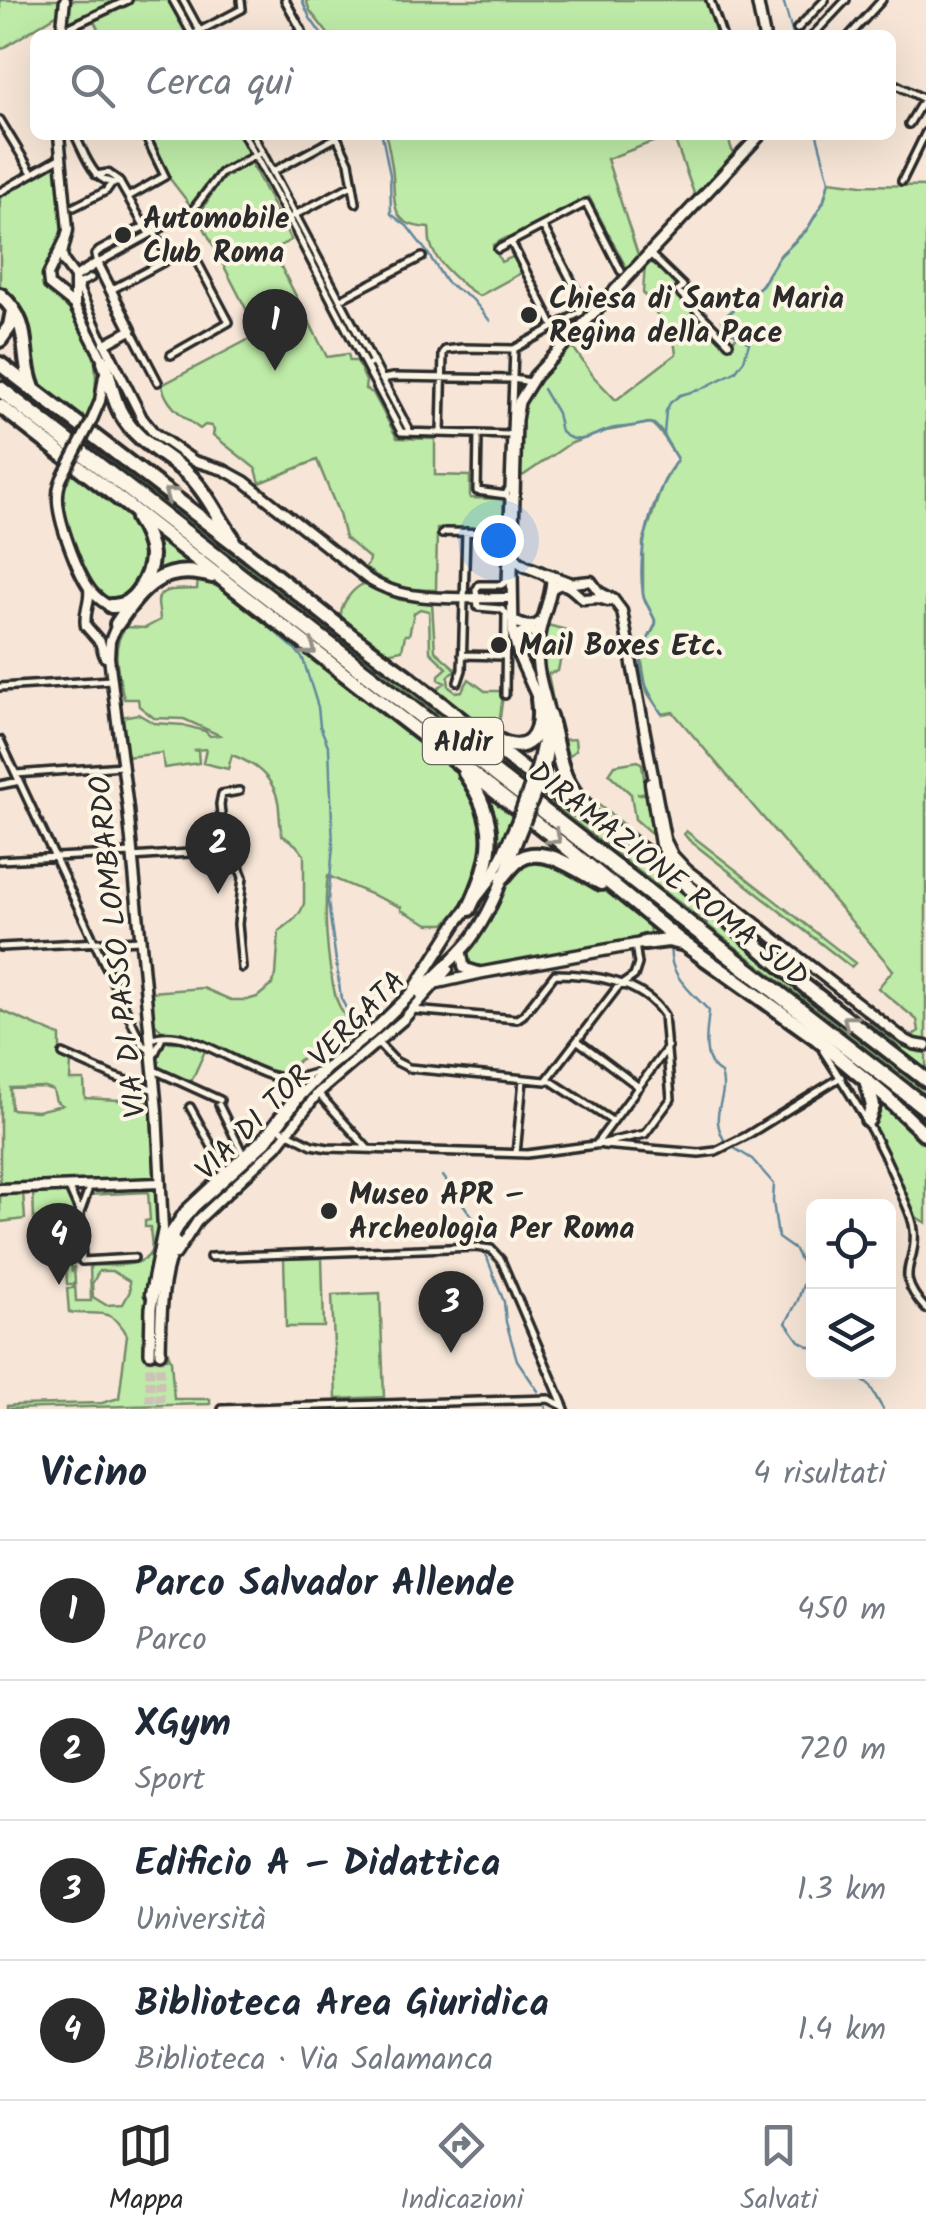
<!DOCTYPE html>
<html lang="it">
<meta charset="utf-8">
<style>
body{margin:0;font-family:Kalam,sans-serif;background:#f6f6f7;color:#1f2937}
.controls{position:absolute;right:30px;bottom:30px;display:grid;overflow:hidden;border-radius:15px;box-shadow:0 10px 40px #0002}
.controls button{width:90px;height:90px;display:grid;place-items:center;padding:0;border:0;border-bottom:2px solid #e0e1e3;background:#fff;color:#1f2937;font:50px sans-serif}
.you{position:absolute;left:498px;top:540px;width:35px;height:35px;margin:-25px;border:8px solid #fff;border-radius:50%;background:#1a73e8;box-shadow:0 0 0 15px #1a73e833}
.badge{display:grid;place-items:center;width:65px;height:65px;border-radius:50%;background:#2b2b2b;color:#fff;font-size:32px;font-weight:700}
.pin{position:absolute;translate:-50% -82px;filter:drop-shadow(0 2px 5px #0008)}
.pin::after{content:'';position:absolute;top:52px;width:35px;height:30px;background:inherit;clip-path:polygon(0 0,100% 0,50% 100%)}
.list{margin:0;padding:0;list-style:none}
h2{display:flex;justify-content:space-between;align-items:center;height:130px;margin:0;padding:0 40px;font-size:42px}
h2 small{font-size:32px;font-weight:400;color:#747a83}
.list li{display:grid;grid-template-columns:65px 1fr auto;gap:30px;align-items:center;box-sizing:border-box;height:140px;padding:0 40px;border-top:2px solid #e0e1e3}
.list b{display:block;font-size:38px;white-space:nowrap}
.list p{margin:0;font-size:32px;white-space:nowrap;color:#747a83}
.list em{font-size:32px;font-style:normal;color:#747a83}
.icon{flex:none;width:55px;height:55px;fill:none;stroke:currentColor;stroke-width:2;stroke-linecap:round;stroke-linejoin:round}
.map{position:relative;flex:none;width:926px;height:1409px;overflow:hidden}
.search{position:absolute;background:#fff;box-shadow:0 10px 40px #0002;left:30px;right:30px;top:30px;height:110px;display:flex;align-items:center;gap:25px;box-sizing:border-box;padding:0 35px;border-radius:15px;color:#747a83;font-size:38px}
.sheet{height:690px;background:#fff}
nav{display:flex;justify-content:space-around;align-items:center;box-sizing:border-box;height:140px;border-top:2px solid #e0e1e3;background:#fff;font-size:28px;color:#747a83}
nav a{display:grid;justify-items:center;gap:5px}
nav .on{color:#2b2b2b}
.map>svg:first-child{display:block}
.green{fill:#beeba8;stroke:#748b6a;stroke-width:2.5;fill-rule:evenodd}
.lines{fill:none;stroke-linecap:round;stroke-linejoin:round}
.stream{stroke:#62889c;stroke-width:2.5}
.secondary-tunnel{stroke:#cec1b5;stroke-width:9;stroke-dasharray:9 4.5;stroke-linecap:butt}
.minor-casing{stroke:#2b2b2b;stroke-width:12}
.tertiary-casing{stroke:#2b2b2b;stroke-width:15}
.secondary-casing{stroke:#2b2b2b;stroke-width:16}
.trunk-casing{stroke:#2b2b2b;stroke-width:20}
.motorway-casing{stroke:#2b2b2b;stroke-width:21}
.minor{stroke:#fcf5e5;stroke-width:5}
.tertiary{stroke:#fcf5e5;stroke-width:8}
.secondary{stroke:#fcf5e5;stroke-width:9}
.trunk{stroke:#fcf5e5;stroke-width:12}
.motorway{stroke:#fcf5e5;stroke-width:14}
.tertiary-bridge-casing{stroke:#2b2b2b;stroke-width:15;stroke-linecap:butt}
.secondary-bridge-casing{stroke:#2b2b2b;stroke-width:16;stroke-linecap:butt}
.tertiary-bridge{stroke:#fcf5e5;stroke-width:8}
.secondary-bridge{stroke:#fcf5e5;stroke-width:9}
.oneway{stroke:#949088}
.poi-dot{fill:#2b2b2b;stroke:#fcf5e5;stroke-width:4}
.labels{text-anchor:middle;stroke-width:8;stroke-linejoin:round;paint-order:stroke}
.shield{fill:#fcf5e5;stroke:#6a6863;stroke-width:2.5}
.shield-label{font-size:28px;font-weight:bold;fill:#2b2b2b}
.poi-label{font-size:30px;font-weight:bold;fill:#2b2b2b;stroke:#fcf5e5;text-anchor:start}
.street-label{font-size:30px;fill:#2b2b2b;stroke:#fcf5e5}
</style>
<div class="map">
<svg width="926" height="1409" viewBox="0 0 926 1409">
<rect width="100%" height="100%" fill="#f7e6d7"/>
<filter id="ink" filterUnits="userSpaceOnUse"><feTurbulence type="fractalNoise" baseFrequency=".01" numOctaves="2"/><feDisplacementMap in="SourceGraphic" scale="20" xChannelSelector="R" yChannelSelector="G"/><feConvolveMatrix kernelMatrix="1 2 1 2 8 2 1 2 1" color-interpolation-filters="sRGB"/></filter>
<g filter="url(#ink)">
<path class="green" d="M0,0h62l-1,12 -61,38z
M66,0h108l18,35h-91l-10,-20 -25,12 -2,-2z
M306,0h401l12,35h-390l-19,-24z
M146,135h98l11,20 -34,18 -27,37 -27,-35z
M386,135h285l-64,24 32,99 -11,13 -39,-74 -81,42 -2,-1 -13,7 8,17 14,-6 8,16 -44,24c-16,-10 -43,-32 -48,-51 -2,-5 -1,-11 -2,-17 -38,-2 -34,-22 -36,-52 -1,-13 -4,-27 -7,-41z
M673,135h54l7,21 -38,43z
M55,162l3,3 4,64 -18,51c7,17 18,16 28,29 26,34 31,77 14,116l-49,-37 -8,-43 -29,-52v-98l43,-23z
M251,163l40,77 -15,8 -2,5 53,104 21,-3 2,7h7l9,20 -1,8 8,4 24,45 38,1v36l35,1v22l34,1 -1,30h-66l-1,61c-33,0 -45,-3 -71,-22l3,-4 1,-6 -24,-20 -6,-24 -22,-54 -57,23 -4,-14 -43,-34 1,-5 -3,-4 -6,-1 -5,4c-17,-13 -34,-23 -38,-44l97,-51 -61,-118 23,-37z
M829,181l33,4 64,1v856l-16,-5 9,-6 -2,-11 -39,-32 15,-18 -220,-258 -11,2 -15,-22 -5,-29 1,-14 13,-26 -13,-28v-53l19,-56 15,-27c-7,-14 -14,-26 -26,-36l-45,8 -37,13 -45,31 -4,1v-3c0,-21 -3,-45 1,-65 6,-25 32,-47 49,-65l24,34 22,23 60,-46 -2,-14 -31,-47 2,-31 11,1 27,23 -5,5 52,51 8,-6 -14,-9 -1,-9 38,-32 20,-32 27,-26 16,-27z
M0,368l663,501c9,24 47,28 41,53l-679,-527 -25,-19z
M71,465l53,42 11,13 13,39 -19,39 -23,4 -15,-16 -19,-40 -12,-40 2,-22z
M143,523l64,49 -63,13 8,-16z
M186,539l740,575v18l-745,-586z
M198,579l23,9 13,10 155,117 70,59 11,15 10,23 4,20 -1,27 -5,23 -25,34 -8,8h-16l-28,-14v-3l-73,-31c-5,33 -1,85 7,118 2,12 14,25 13,36 -1,26 -38,18 -50,31 -5,4 -5,8 -7,14l-27,-6 -75,-34 -26,-3 -9,-9 -3,-31 52,-4 28,12h16l10,-3 15,-12 4,-10 3,-44c11,-8 22,-15 25,-28v-48l-8,-10 -14,-10c-3,-12 -2,-23 -4,-34 -5,-24 -24,-38 -46,-46l-4,14 -25,-6 3,-14 -13,1 5,1 1,12 -35,5 -2,-15 -37,4 -4,-40 17,-3 16,9 29,2 22,6 5,5 9,-1 -35,-16 -30,-1 -15,-12 -1,-7h-14c-5,-23 -15,-53 2,-72l19,1 15,-8c0,-6 -2,-12 -2,-18 0,-16 27,-12 39,-13z
M363,584l37,16 32,2 3,49 23,20 -5,1 -5,5 1,10 7,5 6,-1 7,-12 16,12h16l2,4 -6,44 -64,-48 12,-8 -6,-3v-5l8,-7 -17,-16 -1,-41 -9,-2 -6,4 -5,22h-4l-3,15 -11,2 -2,7 -47,-38c-5,-13 9,-31 21,-37z
M544,624l22,6 -8,41 -10,3 12,66 15,-1 1,11 -11,9 7,20 8,11 92,74 -79,-53 -20,-20 -18,-61 -1,-19 -9,-17 -6,-35z
M638,761l4,3 4,28 -9,2h10l5,40 -17,-15 -4,-25 -22,-20 6,-9z
M472,777l43,35 -18,46 -12,24 6,-22z
M686,831l169,132 -4,4 -162,-127 -5,-6z
M539,857c41,18 78,37 110,67l1,11 -4,3 -177,31 -5,-13 14,-17 37,-72z
M667,874l259,209v12l-220,-171c6,-25 -26,-33 -39,-50z
M724,909l77,58 -1,8 63,48 6,-1c18,13 34,29 57,31v22c-70,-53 -138,-108 -204,-165z
M0,1010l60,26v21l11,5 -1,18h14l1,18 68,4 4,75 -3,4 -154,5zM44,1087l9,3 3,11 6,4 -25,6 -26,-2 -1,-21z
M165,1042h17l23,9 -14,31 -34,-15v-17z
M883,1099l43,41v83l-15,-9 -37,-86 -2,-5 5,-20z
M158,1188l3,47 -14,54 -2,68 22,1 -1,-12 5,15 3,38h36v5l-203,5v-3l11,-1 84,-2 17,-5 8,-63c-16,-31 -33,-18 -58,-23l-2,-24h6l1,-4h-7l-3,-61 13,-2v42l-6,1 1,8 2,-6 2,35h15l-1,-36c16,0 55,4 61,-14 2,-7 -1,-17 -1,-24h-5v-6l5,-1 -2,-28 -60,3 2,-4zM99,1271h13l17,10 1,10 -7,13 -17,1 -13,-8 -1,-13z
M33,1191h35l8,18v8l-42,3z
M0,1192h23l2,27 -25,3z
M322,1258l2,69h-38l-2,-68z
M380,1293l4,104 -48,2 -4,-104z"/>
<g class="lines">
<path class="stream" d="M302,0l8,18 12,17
M783,0l10,35
M382,135l8,40 1,39 16,12 20,26 19,30 27,18 17,21
M543,389l14,24 4,19c18,17 34,0 54,-4 11,-1 22,-2 33,-5l6,1 9,9
M269,627l26,22 8,10 15,48 2,19 9,22 4,98 -5,56 13,96 18,37
M662,714c-11,-18 -25,-38 -20,-61 2,-11 11,-19 14,-30 -3,-10 -11,-18 -13,-29 -6,-40 5,-79 22,-115 3,-8 9,-13 12,-20l-10,-16 -3,-9 2,-23 4,-8 10,-8 19,-5 36,-18 9,-12 5,-17 -24,-15 -3,-8 41,-36 16,-27 27,-26 17,-28 6,-22 -12,-46
M665,873l5,7 14,11
M705,922l2,-6 -1,-7
M671,946c-4,29 21,46 38,65 -2,20 -9,51 12,62 9,28 -15,39 5,70
M734,1148l18,11 22,25 -1,17 5,37 17,12 12,23 -9,27 -12,23 13,18 15,8
M443,1176l30,42 11,28
M486,1255l18,47 2,20 11,38 21,31
M850,1372l19,13 14,24
M545,1407l1,2"/>
<path class="secondary-tunnel" d="M150,1353v56
M160,1353v56"/>
<g class="minor-casing">
<path id="minor" d="M173,0l19,34
M183,0l19,35
M285,0l17,31 -8,4
M710,0l12,35
M797,29l28,-29
M63,30l65,-30
M192,35l50,-26 -1,-9
M813,35l33,-35
M850,35l32,-35
M891,82l35,18
M0,120l32,53
M909,124l15,-25
M75,135c11,21 18,50 45,48
M244,135l53,98
M253,135l120,227
M336,135l13,27 7,41
M274,171l63,-34
M96,175l12,-2 10,7 31,54
M902,181l24,-49
M0,192l61,-35
M128,197l37,-21 -20,-41
M74,207l32,-16 5,-7
M293,216l59,-31
M154,232l15,27
M297,234l69,132
M511,242l43,85
M498,249l88,-46 35,68
M651,255l32,31 -5,5 51,52
M97,263l-2,-8 4,-4 46,-25
M98,263l94,-52 29,-38 41,-21
M91,278l-10,5 -1,7 25,54
M111,290l75,-40 6,2 37,70 -58,33
M341,299l81,-42
M131,330l27,52
M382,379l11,-2 120,2 17,3
M410,432l-37,-70 -7,4 35,66 110,3
M441,433l2,-79 2,-4 18,-2 51,1 67,-37 2,-9 -40,-77
M478,434l-1,57 29,4 3,3 -3,84 -5,3h-22l-3,5 2,17 23,2 5,4 -1,82
M506,494l3,-6 5,-139
M442,534l3,-2 63,1
M462,655l42,1
M458,682l4,-12 4,-138
M0,687l111,-7
M0,740l142,304 9,7
M16,774l106,-8
M0,785l20,-4
M239,791l-17,3 -2,10 2,21 21,52 -5,47 4,44
M132,857l100,-7
M0,860l132,-7
M0,947l141,-7
M151,1039c35,-16 90,31 125,38 16,3 32,-1 46,-7
M578,1041l61,46
M377,1042l18,19 14,7 137,13 71,-93 17,-12 4,-12 -3,-20
M823,1051c31,48 57,89 78,142 5,12 12,24 13,37 4,36 -23,41 12,79
M63,1054l52,23 40,13
M154,1055l7,-15
M154,1070l66,30
M548,1079l64,42
M318,1093l50,56
M219,1105l25,51
M190,1107l36,65
M276,1127l36,18 16,3 199,6 68,-9 50,-11 26,-35 -7,-84c-22,-34 -72,-41 -109,-41l-32,41 -6,4 -104,-9
M597,1143l71,-96
M603,1145l96,8 17,-2 30,-15 95,-59
M516,1154l7,-74
M69,1188l11,25 9,-25
M80,1213l2,48 52,-3
M210,1257l265,-10 16,2 10,11 64,149
M222,1409l327,-10 14,7"/>
</g>
<g class="tertiary-casing">
<path id="tertiary" d="M61,35l4,-35
M59,135l9,95 -6,24 2,8 11,15v28
M65,240l-17,35 1,10 25,20 30,57
M75,277l22,-14 34,67 -26,14 37,74 12,15 40,28 30,9 20,11 124,98c40,26 98,18 144,19
M91,422l9,-21 4,-25
M65,472c-4,7 -7,14 -7,23 -2,22 20,80 34,97 6,7 12,11 19,15
M547,574l25,9 19,-2 8,11 14,7 9,12 43,228 8,16 14,15 217,169 10,5 12,2
M89,589c2,13 -6,24 -3,37l14,16 5,15
M551,590c13,-13 22,1 32,9l15,-1 10,3
M512,618c7,8 21,11 29,3
M117,624l-7,17 -1,16 19,152 29,302 6,118 -13,65
M650,783l10,61 10,16
M438,983l40,-9
M0,1189l160,-6
M164,1242l21,-31 80,-75 35,-46
M176,1254l22,-34 79,-74 41,-53 86,-74 44,-50"/>
</g>
<g class="secondary-casing">
<path id="secondary" d="M757,0l7,35
M514,556c9,15 28,12 38,24 -1,21 -12,40 -14,62 -4,28 7,50 12,77
M517,642l3,-8 6,-3 8,2 4,7
M539,701l-19,-42 -7,-26 -1,-60 4,-153 3,-18 16,-26 225,-241
M537,767l6,-28v-24
M544,771l6,-36
M461,951l3,17 16,5 164,-30
M420,993c14,-19 33,-32 48,-50 28,-35 39,-80 56,-120
M150,1353l1,-45 6,-34 11,-29 14,-24 12,-14 72,-65 32,-44 28,-29 45,-36 41,-40 45,-71 35,-44 26,-59
M160,1353c1,-38 0,-75 16,-111"/>
</g>
<g class="trunk-casing">
<path id="trunk" d="M0,295c35,31 18,57 33,93
M0,340l10,-14 3,-15
M104,362c7,18 8,37 18,53 16,29 47,40 70,63 17,18 26,40 40,59
M0,364l248,190 105,83 52,38 114,91 45,33 98,65 144,123 120,93
M0,406l560,436 119,98 136,97 71,60 40,38
M111,606c23,2 40,-30 40,-51 -1,-14 -7,-26 -14,-37
M117,624c25,-37 46,-62 95,-48
M549,716c10,35 9,63 37,91
M491,737c38,22 52,-1 47,-38
M465,773c35,50 29,84 4,136
M503,877c5,-6 10,-13 17,-18 24,-15 60,13 81,24
M644,943l24,-3 13,3
M866,1080l7,26 -5,14"/>
</g>
<g class="motorway-casing">
<path id="motorway" d="M0,389l926,719"/>
</g>
<use href="#minor" class="minor"/>
<use href="#tertiary" class="tertiary"/>
<use href="#secondary" class="secondary"/>
<use href="#trunk" class="trunk"/>
<use href="#motorway" class="motorway"/>
<g class="tertiary-bridge-casing">
<path id="tertiary-bridge" d="M65,472l26,-50"/>
</g>
<g class="secondary-bridge-casing">
<path id="secondary-bridge" d="M518,819l19,-52
M524,823l20,-52"/>
</g>
<use href="#tertiary-bridge" class="tertiary-bridge"/>
<use href="#secondary-bridge" class="secondary-bridge"/>
</g>
<defs><path id="oneway-chevron" d="M-2-3.5L2.5 0L-2 3.5" fill="none" stroke-width="1.6" stroke-linecap="round" stroke-linejoin="round" transform="scale(2.5)"/></defs>
<g class="oneway">
<use href="#oneway-chevron" transform="translate(170 494) rotate(-143)"/>
<use href="#oneway-chevron" transform="translate(310 649) rotate(38)"/>
<use href="#oneway-chevron" transform="translate(555 838) rotate(38)"/>
<use href="#oneway-chevron" transform="translate(849 1021) rotate(-142)"/>
</g>
</g>
<g class="poi-dot">
<circle cx="123" cy="235" r="10"/>
<circle cx="529" cy="315" r="10"/>
<circle cx="499" cy="645" r="10"/>
<circle cx="329" cy="1211" r="10"/>
</g>
<g class="labels">
<rect class="shield" x="423" y="718" width="80" height="46" rx="8"/>
<g class="shield-label">
<text x="463" y="751">A1dir</text>
</g>
<g class="poi-label">
<text x="143" y="228">Automobile<tspan x="143" dy="34">Club Roma</tspan></text>
<text x="549" y="308">Chiesa di Santa Maria<tspan x="549" dy="34">Regina della Pace</tspan></text>
<text x="519" y="655">Mail Boxes Etc.</text>
<text x="349" y="1204">Museo APR –<tspan x="349" dy="34">Archeologia Per Roma</tspan></text>
</g>
<g class="street-label">
<text transform="translate(669 874) rotate(38)" y="10">DIRAMAZIONE ROMA SUD</text>
<text transform="translate(117 947) rotate(-96)" y="10">VIA DI PASSO LOMBARDO</text>
<text transform="translate(300 1075) rotate(-45)" y="10">VIA DI TOR VERGATA</text>
</g>
</g>
</svg>
<div class="controls">
<button><svg class="icon" aria-label="locate" viewBox="0 0 24 24"><circle cx="12" cy="12" r="6"/><path d="M12 2v4M12 18v4M2 12h4M18 12h4"/></svg></button>
<button><svg class="icon" aria-label="layers" viewBox="0 0 24 24"><path d="M12 4l9 5-9 5-9-5zM3 14l9 5 9-5"/></svg></button>
</div>
<div class="you"></div>
<div class="pin badge" style="left:275px;top:371px">1</div>
<div class="pin badge" style="left:218px;top:894px">2</div>
<div class="pin badge" style="left:451px;top:1353px">3</div>
<div class="pin badge" style="left:59px;top:1285px">4</div>
<div class="search"><svg class="icon" aria-label="search" viewBox="0 0 24 24"><circle cx="10" cy="10" r="6"/><path d="M15 15l6 6"/></svg>Cerca qui</div>
</div>
<section class="sheet">
<h2>Vicino<small>4 risultati</small></h2>
<ul class="list">
<li><span class="badge">1</span><div><b>Parco Salvador Allende</b><p>Parco</p></div><em>450 m</em></li>
<li><span class="badge">2</span><div><b>XGym</b><p>Sport</p></div><em>720 m</em></li>
<li><span class="badge">3</span><div><b>Edificio A – Didattica</b><p>Università</p></div><em>1.3 km</em></li>
<li><span class="badge">4</span><div><b>Biblioteca Area Giuridica</b><p>Biblioteca · Via Salamanca</p></div><em>1.4 km</em></li>
</ul>
</section>
<nav>
<a class="on"><svg class="icon" aria-label="map" viewBox="0 0 24 24"><path d="M3 6l6-2 6 2 6-2v14l-6 2-6-2-6 2zM9 4v14M15 6v14"/></svg>Mappa</a>
<a><svg class="icon" aria-label="directions" viewBox="0 0 24 24"><path d="M12 3l9 9-9 9-9-9zM9 14v-3h6M13 9l2 2-2 2"/></svg>Indicazioni</a>
<a><svg class="icon" aria-label="saved" viewBox="0 0 24 24"><path d="M7 4h10v16l-5-4-5 4z"/></svg>Salvati</a>
</nav>
